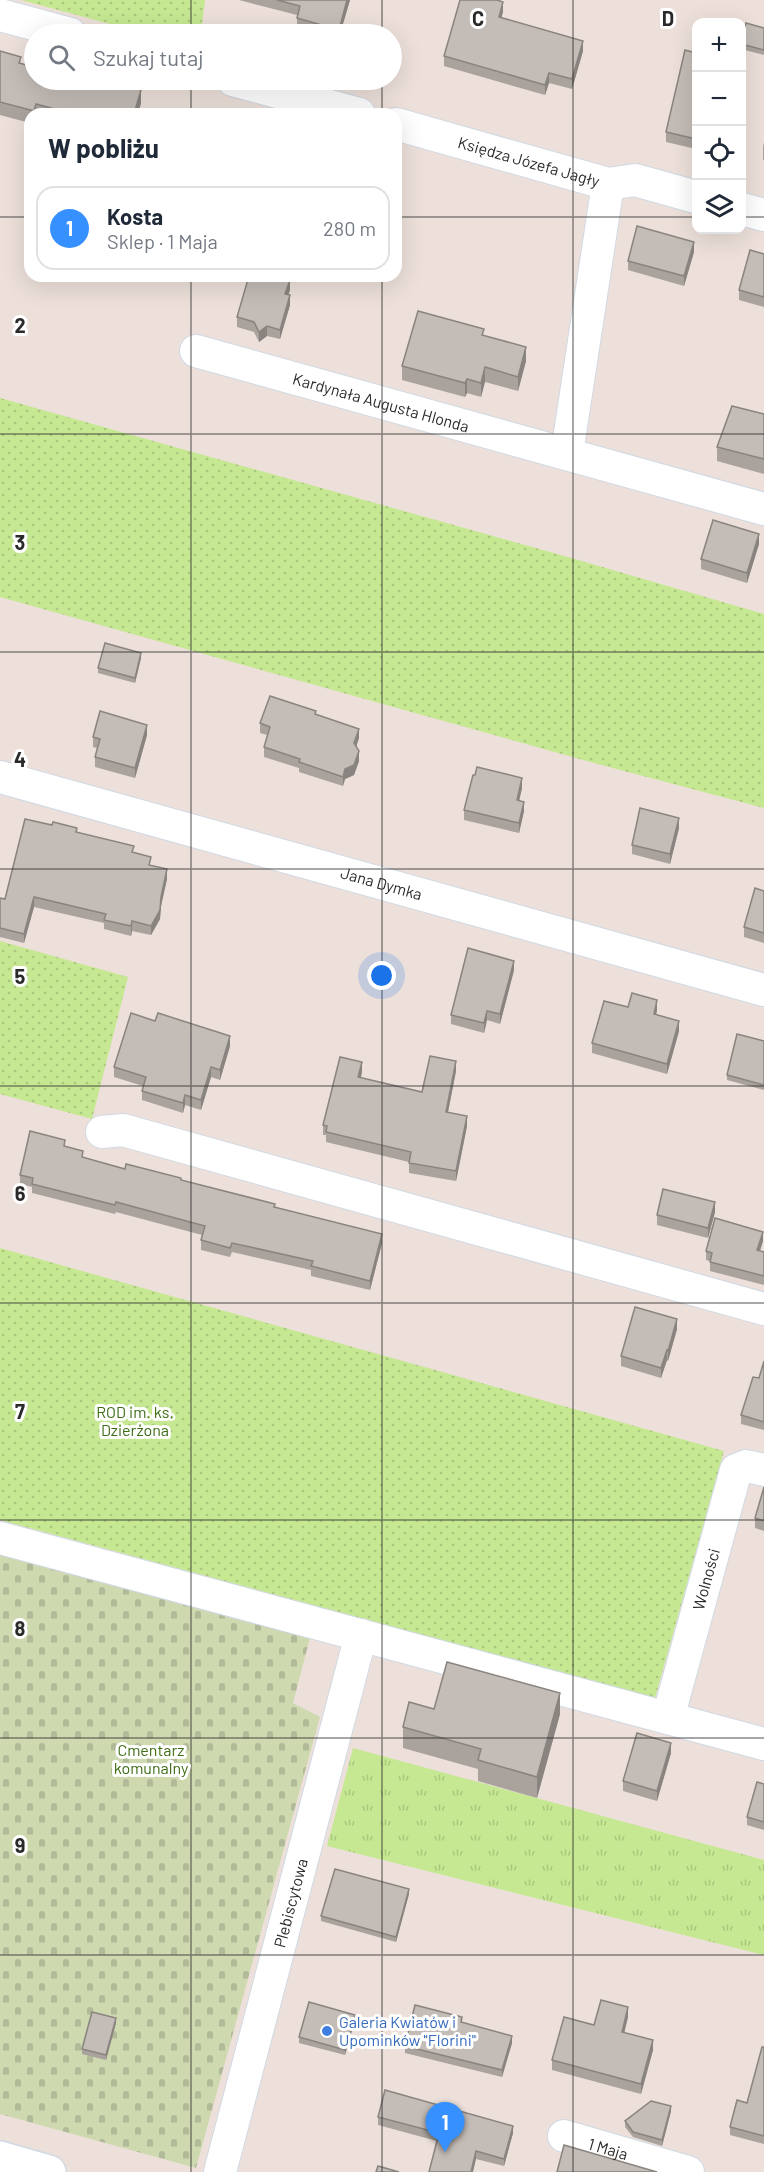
<!DOCTYPE html>
<html lang="pl">
<meta charset="utf-8">
<style>
body{margin:0;font-family:Barlow,sans-serif;background:#f6f6f7;color:#1f2937}
.controls{position:absolute;right:18px;top:18px;display:grid;overflow:hidden;border-radius:12px;box-shadow:0 6px 24px #0002}
.controls button{width:54px;height:54px;display:grid;place-items:center;padding:0;border:0;border-bottom:2px solid #e0e1e3;background:#fff;color:#1f2937;font:30px sans-serif}
.you{position:absolute;left:382px;top:976px;width:21px;height:21px;margin:-15px;border:4px solid #fff;border-radius:50%;background:#1a73e8;box-shadow:0 0 0 9px #1a73e833}
.badge{display:grid;place-items:center;width:39px;height:39px;border-radius:50%;background:#3690ff;color:#fff;font-size:20px;font-weight:700}
.pin{position:absolute;translate:-50% -50px;filter:drop-shadow(0 2px 3px #0008)}
.pin::after{content:'';position:absolute;top:32px;width:21px;height:18px;background:inherit;clip-path:polygon(0 0,100% 0,50% 100%)}
.list{margin:0;padding:0;list-style:none}
h2{display:flex;justify-content:space-between;align-items:center;height:78px;margin:0;padding:0 24px;font-size:26px}
h2 small{font-size:20px;font-weight:400;color:#747a83}
.list li{display:grid;grid-template-columns:39px 1fr auto;gap:18px;align-items:center;box-sizing:border-box;height:84px;margin:0 12px 12px;padding:0 12px;border:2px solid #e0e1e3;border-radius:18px}
.list b{display:block;font-size:22px;white-space:nowrap}
.list p{margin:0;font-size:20px;white-space:nowrap;color:#747a83}
.list em{font-size:20px;font-style:normal;color:#747a83}
.icon{flex:none;width:33px;height:33px;fill:none;stroke:currentColor;stroke-width:2;stroke-linecap:round;stroke-linejoin:round}
.map{position:relative;flex:none;width:764px;height:2172px;overflow:hidden}
.search{position:absolute;background:#fff;box-shadow:0 6px 24px #0002;left:24px;top:24px;width:378px;height:66px;display:flex;align-items:center;gap:15px;box-sizing:border-box;padding:0 21px;border-radius:33px;color:#747a83;font-size:22px}
.panel{position:absolute;background:#fff;box-shadow:0 6px 24px #0002;left:24px;top:108px;width:378px;height:174px;border-radius:18px}
.map>svg:first-child{display:block}
.grass{fill:url(#grass-tufts)}
.cemetery{fill:url(#cemetery-stones)}
.park{fill:url(#park-dots)}
.lines{fill:none;stroke-linecap:round;stroke-linejoin:round}
.minor-casing{stroke:#d0d9e4;stroke-width:34}
.tertiary-casing{stroke:#d0d9e4;stroke-width:36}
.minor{stroke:#fff;stroke-width:32}
.tertiary{stroke:#fff;stroke-width:33}
.wall{fill:#a9a29d}
.shaded-wall{fill:#89847f}
.building{fill:#c4bcb6;stroke:#89847f;stroke-width:1.5}
.grid{fill:none;stroke:#2a2a2a;stroke-width:1.5;stroke-opacity:0.55}
.shop-dot{fill:#3f7fe0;stroke:#fff;stroke-width:2}
.labels{text-anchor:middle;stroke-width:6;stroke-linejoin:round;paint-order:stroke}
.street-label{font-size:16px;fill:#2a2a2a;stroke:#fff}
.park-label{font-size:16px;fill:#3e6d14;stroke:#fff}
.shop-label{font-size:16px;fill:#366cbe;stroke:#fff;text-anchor:start}
.grid-label{font-size:20px;text-anchor:middle;font-weight:bold;fill:#2a2a2a;stroke:#fff;stroke-width:6;stroke-linejoin:round;paint-order:stroke}
</style>
<div class="map">
<svg width="764" height="2172" viewBox="0 0 764 2172">
<defs>
<pattern id="grass-tufts" width="24" height="20" patternUnits="userSpaceOnUse" patternTransform="scale(1.5)"><rect width="24" height="20" fill="#c6e892"/><path d="M3 7l-1-3M5 7V3M7 7l1-3M15 17l-1-3M17 17v-4M19 17l1-3" fill="none" stroke="#aac77e"/></pattern>
<pattern id="cemetery-stones" width="16" height="16" patternUnits="userSpaceOnUse" patternTransform="scale(1.5)"><rect width="16" height="16" fill="#ced9b0"/><path d="M2 7V4a2 2 0 0 1 4 0v3zM10 15v-3a2 2 0 0 1 4 0v3z" fill="#b1ba98"/></pattern>
<pattern id="park-dots" width="8" height="8" patternUnits="userSpaceOnUse" patternTransform="scale(1.5)"><rect width="8" height="8" fill="#c6e892"/><path d="M2 2h.1M6 6h.1" fill="none" stroke="#aac77e" stroke-width="1.8" stroke-linecap="round"/></pattern>
</defs>
<rect width="100%" height="100%" fill="#ede0da"/>
<path class="grass" d="M353,1748l411,112v95l-437,-109z"/>
<path class="cemetery" d="M0,1550l311,84 -18,69 27,14 -124,451 -196,-54z"/>
<path class="park" d="M21,0h184l-4,34h-54z
M0,398l561,157 203,59v194l-170,-45 -594,-166z
M0,941l128,36 -36,142 -92,-25z
M0,1248l724,203 -69,247 -655,-178z"/>
<g class="lines">
<g class="minor-casing">
<g id="minor">
<path d="M0,15l70,19"/>
<path d="M233,80l126,34"/>
<path id="s1" d="M396,124l212,60 27,-4 61,17"/>
<path d="M742,209l22,6"/>
<path id="s2" d="M196,351l568,158"/>
<path d="M567,453l41,-269"/>
<path id="s3" d="M0,777l764,213"/>
<path d="M102,1132l21,-2 641,179"/>
<path d="M0,1538l764,206"/>
<path id="s4" d="M668,1718l68,-248 10,-4 18,4"/>
<path id="s5" d="M564,2136l124,36"/>
<path id="s6" d="M220,2172l141,-537"/>
</g>
</g>
<g class="tertiary-casing">
<path id="tertiary" d="M0,2158l49,14"/>
</g>
<use href="#minor" class="minor"/>
<use href="#tertiary" class="tertiary"/>
</g>
<path class="wall" d="M239,0h111l-10,34h-21l-22,-6v-13z
M503,12l-2,6 82,33 -11,38 -23,-6 -4,12 -101,-29v-10z
M764,28v27l-23,-6v-7z
M0,51l21,12 120,40 -3,11h-108v9l-30,-8z
M696,53v96l-30,-7v-10z
M764,142v18h-1v-13z
M694,252l-10,34 -56,-16v-9z
M764,254v53l-25,-7v-10z
M290,290l-2,5 2,10 -10,34 -13,-3 -8,6 -5,-10 -17,-5v-10z
M484,336l42,25 -8,30 -33,-9 -4,15 -14,-4 -2,4 -63,-17v-14z
M764,414v60l-47,-13v-14z
M759,544l-12,39 -46,-14v-10z
M141,658l-6,25 -37,-10v-5z
M316,714l43,24 -3,9 3,14 -5,14 -9,4 -2,7 -44,-14v-4l-35,-11v-10l3,-12 -7,-2v-10z
M147,735l-12,43 -40,-11v-10l2,-9 -4,-1v-10z
M522,788l-3,13 5,10 -5,22 -55,-13v-10z
M679,828l-9,36 -38,-10v-9z
M77,832l57,21 33,26 -6,27 -1,13 -9,16 -19,-4 -1,5 -27,-7v-6l-70,-16 -10,36 -24,-6v-39l5,1z
M764,891v52l-20,-6v-10z
M514,970l-14,54 -13,-4 -3,13 -33,-9v-9z
M628,1007l29,3 -1,5 23,16 -12,43 -75,-21v-10z
M764,1041v49l-37,-10v-5z
M230,1046l-10,34 -9,-3 -10,33 -16,-5 -2,8 -41,-13v-9l1,-5 -29,-9v-10z
M456,1071l-8,41 19,14 -11,55 -47,-8v-11l-83,-20v-7h-3v-10l39,-53 -1,6 61,14z
M65,1146l18,12 42,11 56,11 94,27 107,36 -12,47 -59,-14v-6l-79,-18 -2,5 -29,-7v-10l1,-5 -86,-23 -1,2 -83,-21v-6l-12,-3v-9z
M715,1212l-7,26 -51,-13v-10z
M763,1241l-3,10 4,1v33l-54,-14v-10l-4,-1v-9z
M677,1329l-9,32 -1,-1 -6,18 -40,-12v-10z
M764,1361v69l-23,-6v-9l18,-37z
M764,1487v44l-9,-3v-10z
M434,1709l126,5 -23,84 -59,-17v-12l-75,-21v-21z
M671,1753l-14,48 -34,-10v-10z
M764,1784v46l-17,-5v-8z
M409,1894l-13,48 -75,-21v-5z
M628,2017l-4,16 29,17 -12,44 -89,-24v-10l42,-35z
M355,2020l-10,35 -46,-12v-6z
M116,2023l-10,37 -24,-6v-5z
M512,2043l-10,34 -97,-24v-7z
M764,2047v97l-34,-9v-8l17,-24z
M671,2111l-9,35 -29,-9 -8,-10v-6z
M378,2117l135,16 -9,33 -28,-7 -39,-18 -59,-16z"/>
<path class="shaded-wall" d="M347,0h3l-10,34h-1v-4z
M503,2v10l-4,15v-10z
M583,41v10l-11,38v-10z
M549,73v10l-4,12v-10z
M141,90v13l-3,11h-4z
M694,242v10l-10,34v-10z
M290,280v10l-5,14v-10z
M290,295v10l-10,34v-9z
M267,326v10l-8,6v-10z
M526,347v14l-8,30v-14z
M485,367v15l-4,15v-14z
M467,379v14l-2,4v-14z
M759,534v10l-12,39v-10z
M141,653v5l-6,25v-5z
M147,725v10l-12,43v-10z
M359,729v9l-5,15v-10z
M359,751v10l-5,14 -9,4 -2,7v-9l2,-8z
M522,778v10l-5,22v-10z
M524,802v9l-5,22v-10z
M679,818v10l-9,36v-10z
M167,869v10l-6,27 -1,13 -9,16v-9l10,-29z
M34,897v10l-10,36v-9z
M132,921v10l-1,5v-10z
M514,961v9l-14,54v-10z
M657,1000v10l-3,14v-10z
M487,1011v9l-3,13v-10z
M679,1021v10l-12,43v-10z
M230,1036v10l-10,34v-10z
M456,1061v10l-10,51v-10z
M362,1062v10l-4,15v-10z
M211,1067v10l-10,33v-10z
M185,1095v10l-2,8v-10z
M467,1116v10l-11,55v-10z
M715,1202v10l-7,26v-10z
M763,1232v9l-6,18v-9z
M382,1234v9l-12,47v-9z
M677,1319v10l-9,32v-10z
M667,1350v10l-6,18v-10z
M560,1693v21l-23,84v-21z
M671,1743v10l-14,48v-10z
M409,1889v5l-13,48v-5z
M628,2007v10l-6,25v-10z
M355,2015v5l-10,35v-5z
M116,2018v5l-10,37v-5z
M512,2036v7l-10,34v-7z
M653,2040v10l-12,44v-10z
M671,2106v5l-9,35v-6z
M513,2126v7l-9,33v-7z
M476,2151v8l-3,13h-2z"/>
<path class="building" d="M277,0h70l-8,30 -42,-12 3,-12z
M460,0h37l6,2 -4,15 84,24 -11,38 -23,-6 -4,12 -101,-29z
M746,23l18,5v22l-23,-6z
M685,50l11,3v86l-30,-7z
M0,51l21,6 -2,6 15,4v13h40l11,3 1,-3h17l38,10 -7,24h-61l-37,-10 -2,7 -34,-9z
M637,226l57,16 -10,34 -56,-15z
M750,250l14,4v43l-25,-7z
M249,276h27l14,4 -5,14 5,1 -10,35 -13,-4 -8,6 -5,-10 -17,-5z
M418,311l66,18 -2,6 44,12 -8,30 -33,-10 -4,16 -14,-4 -2,4 -63,-17z
M732,406l32,8v45l-47,-12z
M713,520l46,14 -12,39 -46,-14z
M105,643l36,10 -6,25 -37,-10z
M270,696l46,15 -1,3 44,15 -5,14 5,8 -5,14 -9,4 -2,8 -44,-15 1,-3 -36,-12 6,-20 -10,-4z
M100,711l47,14 -12,43 -40,-11 5,-18 -7,-2z
M477,767l45,11 -5,22 7,2 -5,21 -55,-13 9,-35h2z
M640,808l39,10 -9,36 -38,-9z
M25,819l27,6 1,-3 24,6 -1,4 58,14 -2,6 19,5 -2,8 18,4 -6,28 -1,13 -9,16 -19,-5 -1,5 -27,-6 2,-6 -72,-17 -10,37 -24,-6v-30l5,1z
M755,888l9,3v42l-20,-6z
M468,948l46,13 -14,53 -13,-3 -3,12 -33,-8z
M632,993l25,7 -3,14 25,7 -12,43 -75,-21 12,-42 24,6z
M131,1013l24,8 3,-8 72,23 -10,34 -9,-3 -10,33 -16,-5 -2,8 -41,-12 4,-14 -32,-10z
M737,1034l27,7v44l-37,-10z
M430,1056l26,5 -10,51 21,4 -11,55 -47,-8 2,-11 -85,-20 1,-6 -4,-1 17,-68 22,5 -4,15 64,15z
M30,1131l35,9 -1,6 19,5 -1,6 43,12 1,-5 55,14v2l94,24 -1,3 108,27 -12,47 -59,-15 2,-5 -81,-18 -2,5 -29,-8 4,-14 -89,-24 -1,3 -83,-21 1,-6 -13,-3z
M663,1189l52,13 -7,26 -51,-13z
M715,1218l48,14 -6,18 7,2v24l-54,-14 2,-9 -6,-2z
M635,1307l42,12 -9,32 -1,-1 -6,18 -40,-12z
M764,1361v61l-23,-7 12,-38 6,1z
M764,1487v34l-9,-3z
M447,1662l113,31 -23,84 -59,-17 3,-11 -78,-22 6,-25 25,7z
M637,1733l34,10 -14,48 -34,-10z
M757,1782l7,2v38l-17,-5z
M335,1869l74,20 -13,48 -75,-21z
M601,2000l27,7 -6,25 31,8 -12,44 -89,-24 12,-43 30,8z
M309,2002l46,13 -10,35 -46,-13z
M415,2005l47,12 -1,5 51,14 -10,34 -97,-24z
M92,2012l24,6 -10,37 -24,-6z
M762,2047h2v89l-34,-9 7,-27 10,3z
M385,2090l128,36 -9,33 -28,-8 -5,21h-42l10,-39 -61,-16z
M651,2101l20,5 -9,34 -29,-8 -8,-11z
M564,2145l93,27h-100z
M378,2166l21,6h-23z"/>
<path class="grid" d="M191,0v34M382,0v34M573,0v2172M191,80v34M382,80v34M0,217h30M396,217h300M742,217h22M191,276v1896M382,276v1896M0,434h764M0,652h764M0,869h764M0,1086h764M0,1303h764M0,1520h764M0,1738h764M0,1955h764"/>
<circle class="shop-dot" cx="327" cy="2031" r="6"/>
<g class="labels">
<g class="street-label">
<text dy="6" stroke="none"><textPath href="#s1" startOffset="138">Księdza Józefa Jagły</textPath></text>
<text dy="6" stroke="none"><textPath href="#s2" startOffset="192">Kardynała Augusta Hlonda</textPath></text>
<text dy="6" stroke="none"><textPath href="#s3" startOffset="396">Jana Dymka</textPath></text>
<text dy="6" stroke="none"><textPath href="#s4" startOffset="144">Wolności</textPath></text>
<text dy="6" stroke="none"><textPath href="#s6" startOffset="278">Plebiscytowa</textPath></text>
<text dy="6" stroke="none"><textPath href="#s5" startOffset="46">1 Maja</textPath></text>
</g>
<g class="park-label">
<text x="135" y="1418">ROD im. ks.<tspan x="135" dy="18">Dzierżona</tspan></text>
<text x="151" y="1756">Cmentarz<tspan x="151" dy="18">komunalny</tspan></text>
</g>
<g class="shop-label">
<text x="339" y="2028">Galeria Kwiatów i<tspan x="339" dy="18">Upominków "Florini"</tspan></text>
</g>
</g>
<g class="grid-label">
<text x="478" y="26">C</text>
<text x="668" y="26">D</text>
<text x="20" y="333">2</text>
<text x="20" y="550">3</text>
<text x="20" y="767">4</text>
<text x="20" y="984">5</text>
<text x="20" y="1201">6</text>
<text x="20" y="1419">7</text>
<text x="20" y="1636">8</text>
<text x="20" y="1853">9</text>
</g>
</svg>
<div class="controls">
<button>+</button>
<button>−</button>
<button><svg class="icon" aria-label="locate" viewBox="0 0 24 24"><circle cx="12" cy="12" r="6"/><path d="M12 2v4M12 18v4M2 12h4M18 12h4"/></svg></button>
<button><svg class="icon" aria-label="layers" viewBox="0 0 24 24"><path d="M12 4l9 5-9 5-9-5zM3 14l9 5 9-5"/></svg></button>
</div>
<div class="you"></div>
<div class="pin badge" style="left:445px;top:2152px">1</div>
<div class="search"><svg class="icon" aria-label="search" viewBox="0 0 24 24"><circle cx="10" cy="10" r="6"/><path d="M15 15l6 6"/></svg>Szukaj tutaj</div>
<section class="panel">
<h2>W pobliżu<small></small></h2>
<ul class="list">
<li><span class="badge">1</span><div><b>Kosta</b><p>Sklep · 1 Maja</p></div><em>280 m</em></li>
</ul>
</section>
</div>
